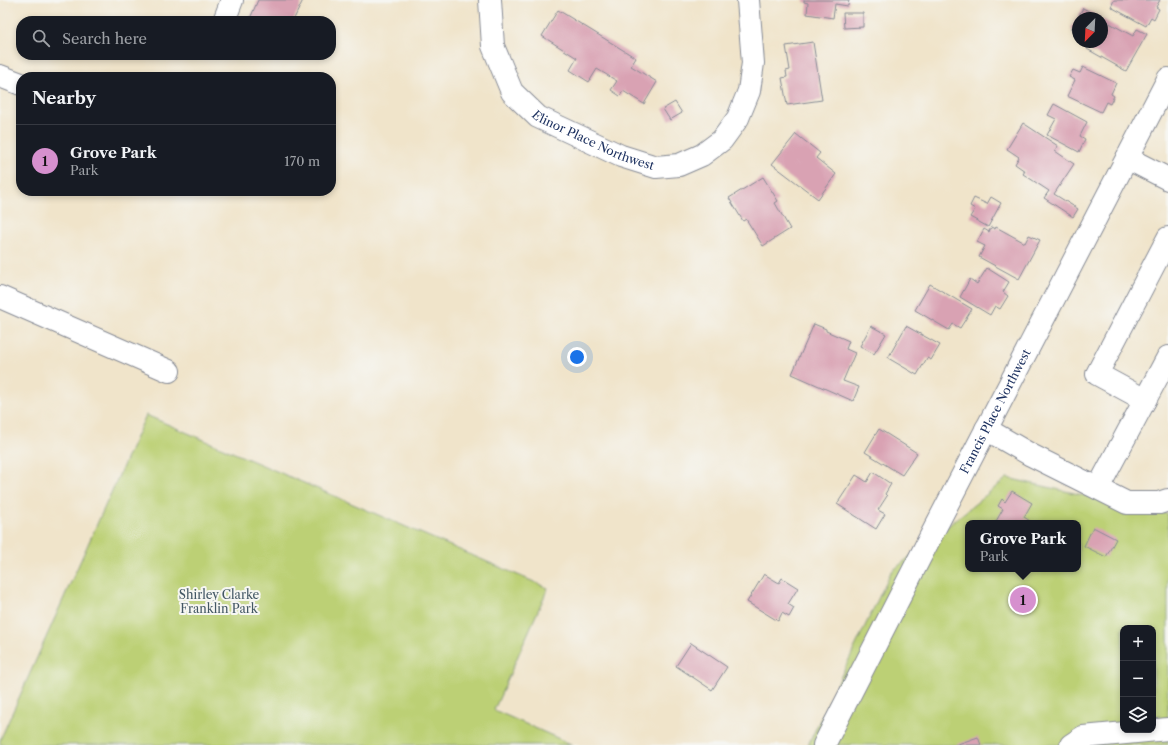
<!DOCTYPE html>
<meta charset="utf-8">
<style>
body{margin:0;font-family:"Libre Caslon Text",serif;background:#242831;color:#f1f3f6}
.controls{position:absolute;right:12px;bottom:12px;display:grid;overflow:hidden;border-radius:8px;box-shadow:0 2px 6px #0003}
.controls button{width:36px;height:36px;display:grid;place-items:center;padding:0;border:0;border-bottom:1px solid #363941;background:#171b24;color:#f1f3f6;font:20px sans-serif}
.compass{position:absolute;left:1072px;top:12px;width:36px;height:36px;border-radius:50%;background:#171b24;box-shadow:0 2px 6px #0003;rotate:204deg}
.you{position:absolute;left:577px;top:357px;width:14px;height:14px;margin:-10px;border:3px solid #fff;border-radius:50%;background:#1a73e8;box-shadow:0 0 0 6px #1a73e833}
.badge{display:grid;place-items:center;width:26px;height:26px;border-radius:50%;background:#d690ce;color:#111;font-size:13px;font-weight:700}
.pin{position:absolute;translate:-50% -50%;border:2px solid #fff;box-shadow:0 1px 4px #0006}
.popup{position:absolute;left:965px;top:520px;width:116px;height:52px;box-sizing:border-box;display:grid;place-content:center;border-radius:8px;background:#171b24;filter:drop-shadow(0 1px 3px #0005);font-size:13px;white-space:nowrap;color:#9ea1a6}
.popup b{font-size:15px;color:#f1f3f6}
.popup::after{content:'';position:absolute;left:50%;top:100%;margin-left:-8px;border:8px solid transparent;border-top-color:#171b24}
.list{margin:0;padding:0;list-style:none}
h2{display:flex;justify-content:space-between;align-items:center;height:52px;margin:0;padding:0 16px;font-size:17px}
h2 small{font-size:13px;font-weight:400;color:#9ea1a6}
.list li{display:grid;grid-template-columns:26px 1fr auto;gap:12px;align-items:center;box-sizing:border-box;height:72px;padding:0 16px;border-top:1px solid #363941}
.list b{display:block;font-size:15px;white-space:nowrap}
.list p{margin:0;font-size:13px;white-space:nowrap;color:#9ea1a6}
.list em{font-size:13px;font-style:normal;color:#9ea1a6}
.icon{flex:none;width:22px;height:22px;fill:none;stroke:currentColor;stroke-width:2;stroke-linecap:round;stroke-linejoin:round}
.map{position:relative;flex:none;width:1168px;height:745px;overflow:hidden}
.search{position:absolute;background:#171b24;box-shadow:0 2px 6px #0003;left:16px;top:16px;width:320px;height:44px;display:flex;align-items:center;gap:10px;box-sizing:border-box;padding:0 14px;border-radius:16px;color:#9ea1a6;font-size:15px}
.panel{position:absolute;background:#171b24;box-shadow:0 2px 6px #0003;left:16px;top:72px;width:320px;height:124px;border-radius:16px}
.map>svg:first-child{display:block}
.green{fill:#bcd074;stroke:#6c8069;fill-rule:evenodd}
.building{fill:#d9a2b3}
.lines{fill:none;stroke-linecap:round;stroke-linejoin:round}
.minor-casing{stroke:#868a94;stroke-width:24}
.minor{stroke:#fff;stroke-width:22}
.labels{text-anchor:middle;stroke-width:4;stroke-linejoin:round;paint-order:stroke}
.street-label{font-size:12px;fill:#1b2f5e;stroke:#f6f6f2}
.park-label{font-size:12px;fill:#435764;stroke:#f6f6f2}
</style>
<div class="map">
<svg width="1168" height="745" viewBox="0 0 1168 745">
<rect width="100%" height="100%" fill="#f6f6f2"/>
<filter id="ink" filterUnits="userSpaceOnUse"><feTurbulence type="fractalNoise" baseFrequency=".025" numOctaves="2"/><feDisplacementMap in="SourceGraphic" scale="8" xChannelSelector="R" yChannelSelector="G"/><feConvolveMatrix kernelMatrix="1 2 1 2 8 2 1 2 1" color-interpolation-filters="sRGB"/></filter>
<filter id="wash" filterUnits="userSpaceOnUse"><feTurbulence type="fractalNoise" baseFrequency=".012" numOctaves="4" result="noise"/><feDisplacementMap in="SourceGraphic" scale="16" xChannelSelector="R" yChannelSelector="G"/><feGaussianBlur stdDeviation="0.9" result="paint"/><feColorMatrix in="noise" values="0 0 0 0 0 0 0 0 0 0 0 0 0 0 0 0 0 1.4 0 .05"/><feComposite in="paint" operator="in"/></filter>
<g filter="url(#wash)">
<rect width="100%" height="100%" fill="#f0e4ca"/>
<path class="green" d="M146,415l402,173 -54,122 79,35h-573v-5z
M1007,478l161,36v231h-360l83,-173zM968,523h110v46h-110zM1123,628h30v102h-30z"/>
<g id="blocks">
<path class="building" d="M258,0h45l-10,21h-44z
M804,0h45l-1,6 -13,-2 -2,14 -26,-4 1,-11 -4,-1z
M1114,0h46l-4,7 3,2 -5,10 -3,-2 -5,9 -35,-19z
M1083,8l18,10h-23v15l-7,-4z
M558,10l78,48 -5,8 26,16 -13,22 -21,-13 -3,5 -9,-6 6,-9 -20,-12 -8,13 -19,-12 7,-12 -35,-22z
M843,13h20v14l-19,1z
M1102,19l31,17 4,-7 10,5 -21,37 -39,-22 4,-7h11z
M813,42l9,58 -35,5 -5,-27 5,-1 -1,-6 4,-1 -4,-24z
M1083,67l33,16 -5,11 3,2 -4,8 -4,-2 -5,10 -34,-16 8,-16 -6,-3 4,-7 7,3z
M675,102l7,11 -12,7 -7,-11z
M1054,104l33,18 -7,14 5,3 -6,13 -32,-17 9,-16 -8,-4z
M1023,123l35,23 -3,5 19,13 -20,30 24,15 -5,8 -29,-19 5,-7 -26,-17 2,-3 -10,-7 4,-7 -12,-8z
M796,134l24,19 -4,5 20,16 -18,25 -46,-35z
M763,177l15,24 -3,2 15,26 -27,17 -17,-27 -3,2 -14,-23z
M991,197l10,6 -13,24 -18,-10 5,-8 -5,-3 4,-8 13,6z
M991,227l4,2 1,-2 29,16 4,-8 11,5 -21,39 -40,-22 6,-11 -8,-4 7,-13 5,3z
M987,268l22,14 -6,10 5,4 -8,13 -5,-3 -5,9 -30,-18 10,-18 7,5z
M930,284l42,25 -12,19 -7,-4 -4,6 -34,-20z
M814,324l12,5v2l23,10 -3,8 9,4 -12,28 16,6 -6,14 -61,-27z
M871,326l15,8 -12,20 -14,-8z
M906,326l34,19 -9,15 -4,-2 -10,17 -29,-17z
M879,429l38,24 -15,22 -37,-23z
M873,472l18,12 -6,10 2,2 -9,14 7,4 -9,15 -39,-25 19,-29 11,7z
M1012,491l20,12 -8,14 6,4 -1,2h-34l8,-14 -5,-3 4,-7 3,3z
M1093,527l23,12 -10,18 -22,-11z
M764,574l15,9 3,-5 16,10 -10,16 6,4 -5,9 -7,-4 -4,8 -31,-19z
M691,643l36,24 -15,23 -36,-24z
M978,737l3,8h-26z"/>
</g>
</g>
<g filter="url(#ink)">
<use href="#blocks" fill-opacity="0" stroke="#868a94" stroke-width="1"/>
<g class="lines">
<g class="minor-casing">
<g id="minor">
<path id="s1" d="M490,0l3,46 19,46 26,25 83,39 35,11 23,-2 23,-10 20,-15 16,-22 11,-27 4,-28 -5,-63"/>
<path d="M224,21l8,-21"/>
<path d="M0,76l21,8"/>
<path d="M1127,158l41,21"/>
<path d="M0,297l169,74"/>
<path d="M1145,400l-48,-26 71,-136"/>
<path d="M986,429l45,26 96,48h32l9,-3"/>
<path d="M1098,488l70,-131"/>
<path id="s2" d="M824,745l112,-219 232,-447"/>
<path d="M1071,745l12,-8 85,-8"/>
</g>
</g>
<use href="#minor" class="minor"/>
</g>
</g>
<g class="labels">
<g class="street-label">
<text dy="4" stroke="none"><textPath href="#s1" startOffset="192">Elinor Place Northwest</textPath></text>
<text dy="4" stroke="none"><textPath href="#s2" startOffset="375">Francis Place Northwest</textPath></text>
</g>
<g class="park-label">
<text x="219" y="599">Shirley Clarke<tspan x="219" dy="14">Franklin Park</tspan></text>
</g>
</g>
</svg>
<div class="controls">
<button>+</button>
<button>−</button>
<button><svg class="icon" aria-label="layers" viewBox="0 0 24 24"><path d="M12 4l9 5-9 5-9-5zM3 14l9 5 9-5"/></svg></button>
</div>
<svg class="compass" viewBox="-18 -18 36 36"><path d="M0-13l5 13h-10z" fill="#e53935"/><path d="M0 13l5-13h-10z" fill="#9ea1a6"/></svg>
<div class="you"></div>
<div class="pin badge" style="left:1023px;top:600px">1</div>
<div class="popup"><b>Grove Park</b>Park</div>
<div class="search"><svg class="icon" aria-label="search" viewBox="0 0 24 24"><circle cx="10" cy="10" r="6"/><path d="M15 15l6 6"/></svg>Search here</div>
<section class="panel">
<h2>Nearby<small></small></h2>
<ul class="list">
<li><span class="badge">1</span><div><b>Grove Park</b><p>Park</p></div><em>170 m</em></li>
</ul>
</section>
</div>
